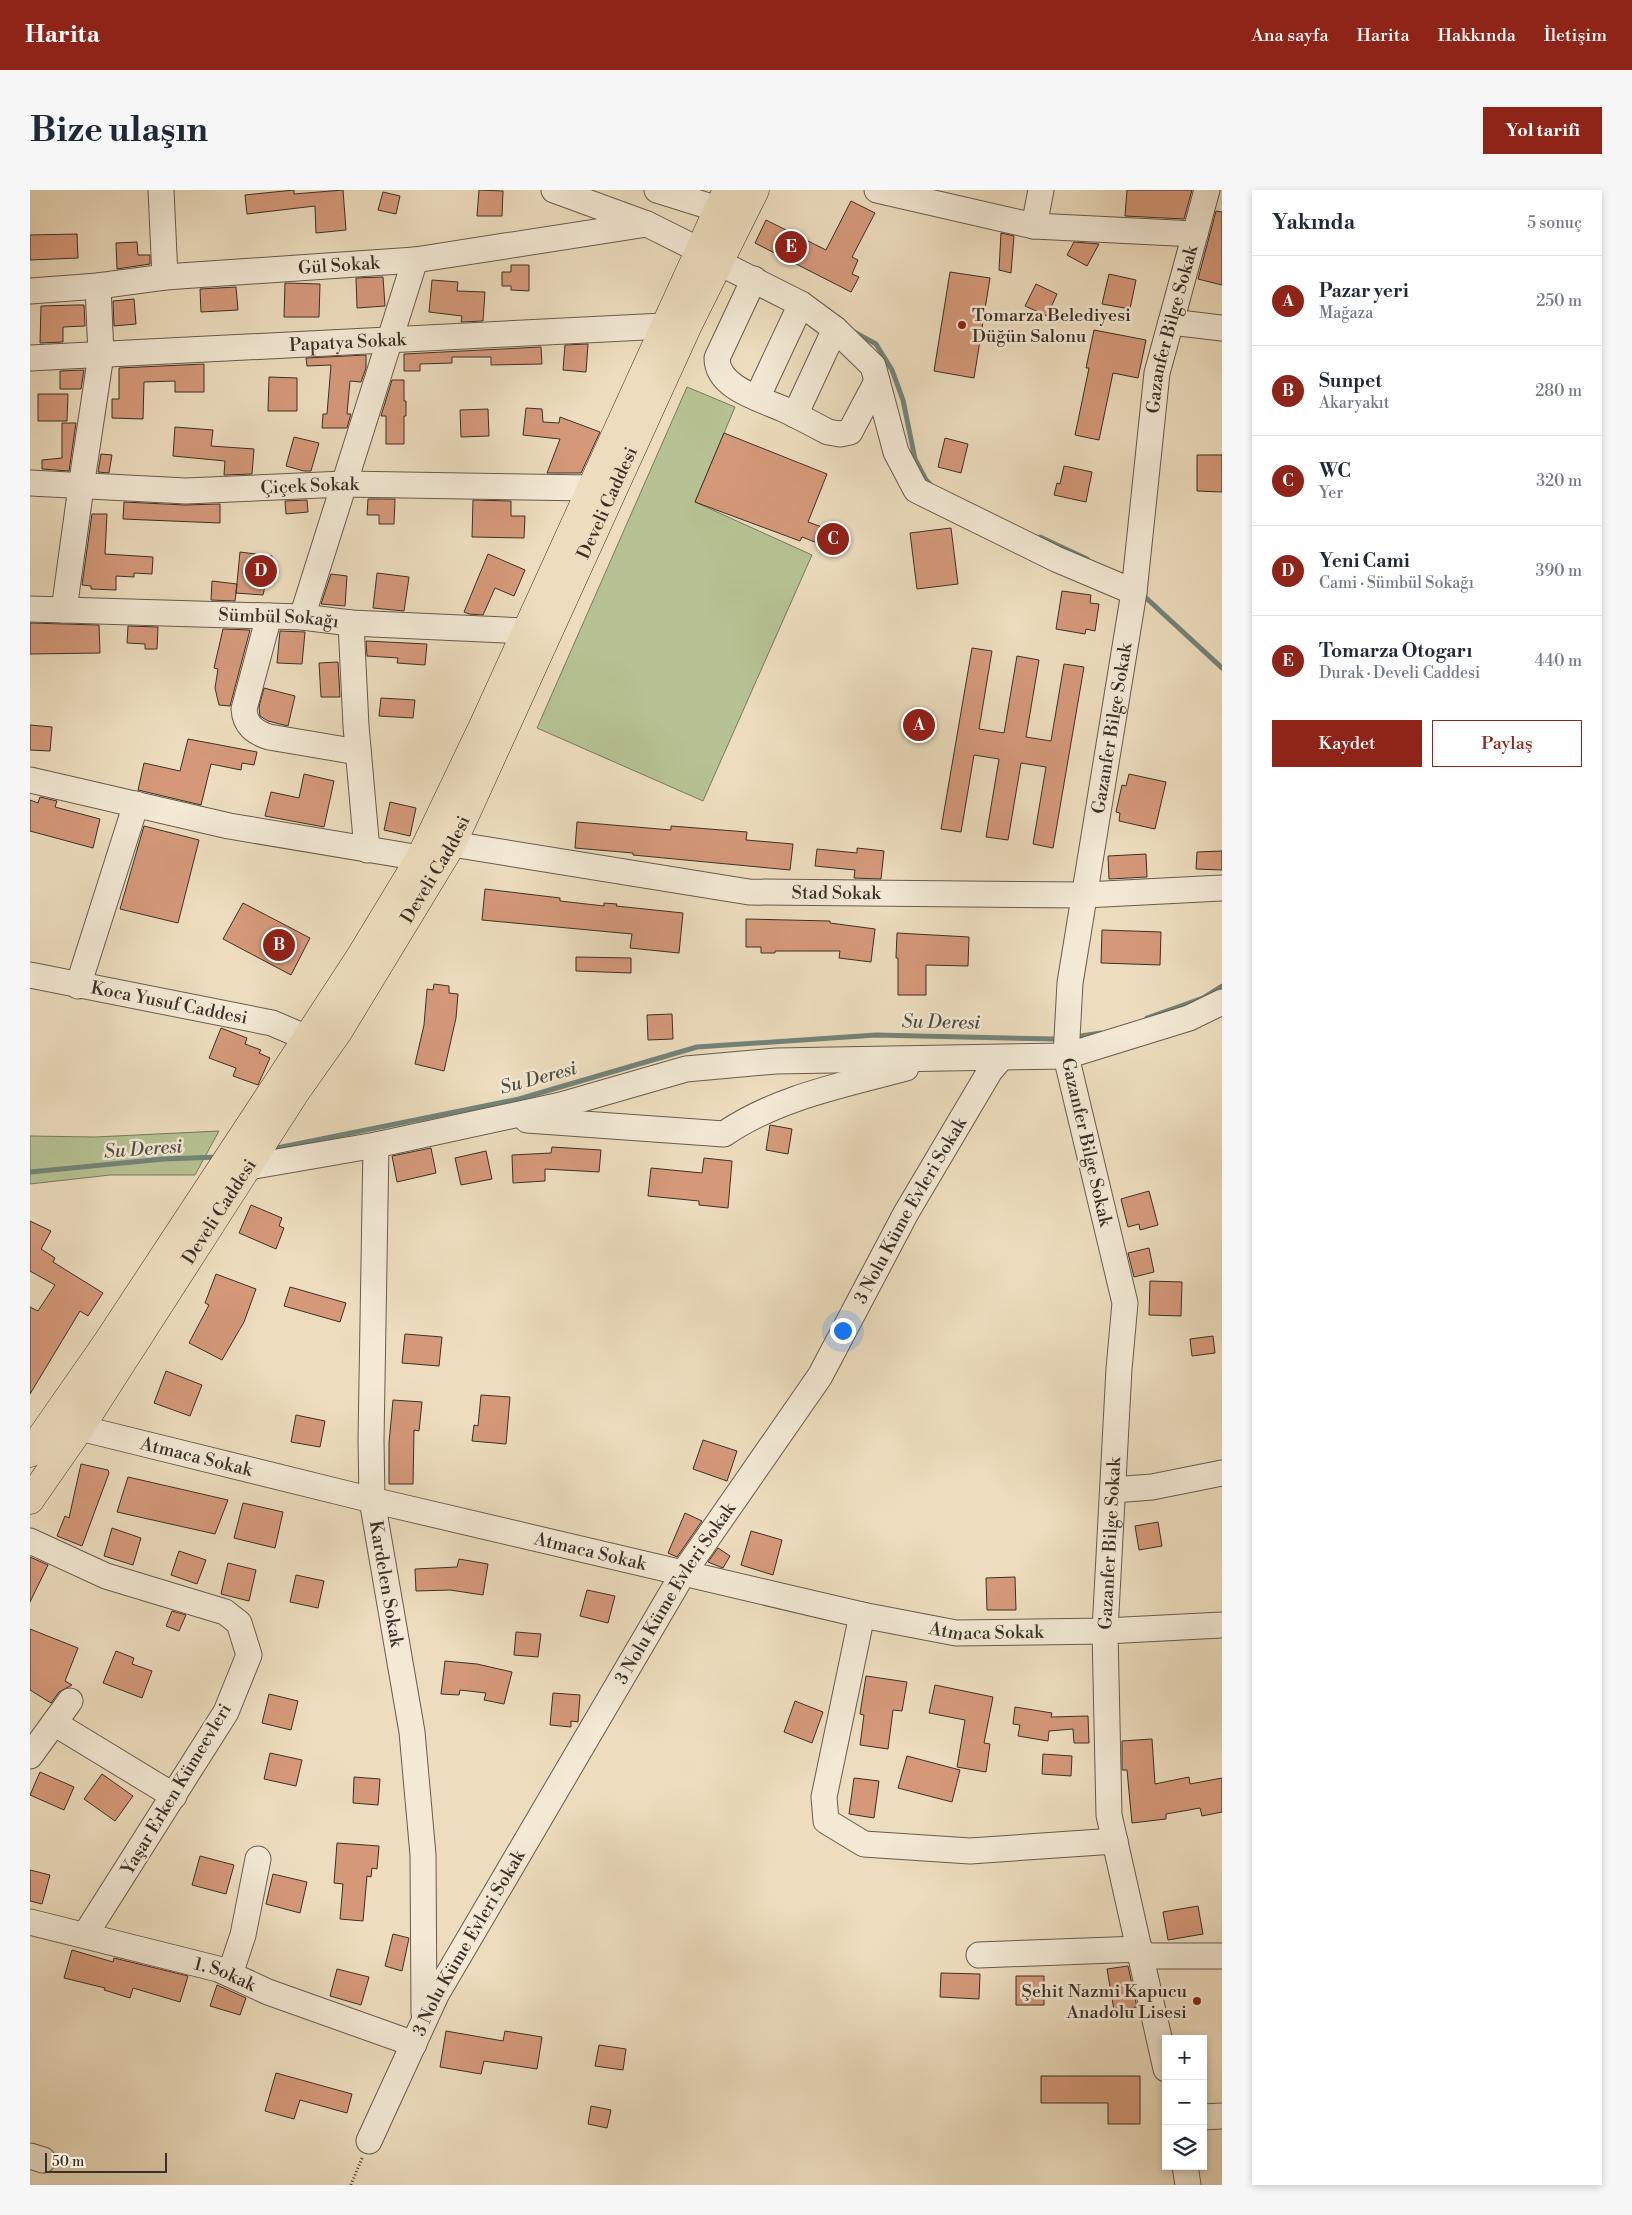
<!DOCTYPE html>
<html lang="tr">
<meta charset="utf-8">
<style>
body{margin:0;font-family:"Libre Bodoni",serif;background:#f6f6f7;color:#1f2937}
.controls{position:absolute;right:15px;bottom:15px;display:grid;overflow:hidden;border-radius:0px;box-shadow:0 2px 8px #0003}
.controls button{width:45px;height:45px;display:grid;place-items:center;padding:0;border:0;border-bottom:1px solid #e0e1e3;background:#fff;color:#1f2937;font:25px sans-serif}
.scale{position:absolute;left:15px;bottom:12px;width:122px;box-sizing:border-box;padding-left:5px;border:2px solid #3b3028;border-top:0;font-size:14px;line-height:18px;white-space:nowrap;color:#3b3028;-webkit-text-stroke:4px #f3e9d5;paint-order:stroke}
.you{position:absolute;left:812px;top:1140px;width:18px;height:18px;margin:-12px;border:4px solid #fff;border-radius:50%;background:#1a73e8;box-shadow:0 0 0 8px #1a73e833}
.badge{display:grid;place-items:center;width:32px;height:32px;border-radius:50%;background:#8f2418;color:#fff;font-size:16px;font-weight:700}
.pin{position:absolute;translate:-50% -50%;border:2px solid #fff;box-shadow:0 1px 5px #0006}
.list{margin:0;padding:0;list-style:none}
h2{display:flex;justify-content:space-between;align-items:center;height:65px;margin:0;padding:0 20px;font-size:21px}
h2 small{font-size:16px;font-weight:400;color:#747a83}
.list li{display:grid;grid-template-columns:32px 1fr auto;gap:15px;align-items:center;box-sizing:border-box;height:90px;padding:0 20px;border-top:1px solid #e0e1e3}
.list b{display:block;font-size:19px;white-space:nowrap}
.list p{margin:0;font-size:16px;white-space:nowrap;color:#747a83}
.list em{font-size:16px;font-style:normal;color:#747a83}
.actions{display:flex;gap:10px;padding:15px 20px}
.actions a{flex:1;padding:11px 0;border:1px solid #8f2418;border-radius:0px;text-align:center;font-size:18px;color:#8f2418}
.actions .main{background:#8f2418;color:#fff}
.icon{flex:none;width:28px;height:28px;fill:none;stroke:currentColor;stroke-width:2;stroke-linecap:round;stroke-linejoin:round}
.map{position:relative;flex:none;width:1192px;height:1995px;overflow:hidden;border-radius:0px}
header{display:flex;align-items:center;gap:30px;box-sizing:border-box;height:70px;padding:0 25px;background:#8f2418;color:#fff}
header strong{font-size:24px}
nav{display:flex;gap:28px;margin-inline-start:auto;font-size:18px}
.intro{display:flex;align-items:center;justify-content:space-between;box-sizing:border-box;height:120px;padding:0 30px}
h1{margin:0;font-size:35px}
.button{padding:12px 22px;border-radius:0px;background:#8f2418;color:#fff;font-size:18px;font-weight:700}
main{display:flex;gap:30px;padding:0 30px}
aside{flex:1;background:#fff;border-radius:0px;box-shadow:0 2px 8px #0003}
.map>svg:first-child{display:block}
.green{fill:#b6c293;stroke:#78795e}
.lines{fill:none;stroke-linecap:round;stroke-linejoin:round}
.stream{stroke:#73847a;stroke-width:5}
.building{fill:#d5997a;stroke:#3b3028}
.minor-casing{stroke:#685b4e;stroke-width:27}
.major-casing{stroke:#3b3028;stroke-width:29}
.path{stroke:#3b3028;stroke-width:3;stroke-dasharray:1 2.5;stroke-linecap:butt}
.minor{stroke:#f3e9d5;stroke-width:25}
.major{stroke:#edddbe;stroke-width:28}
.poi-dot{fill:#8f2418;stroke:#f3e9d5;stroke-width:2}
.labels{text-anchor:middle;stroke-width:5;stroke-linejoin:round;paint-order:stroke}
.street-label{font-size:18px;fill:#3b3028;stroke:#f3e9d5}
.poi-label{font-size:18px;fill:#3b3028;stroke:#f3e9d5;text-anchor:start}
.water-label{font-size:19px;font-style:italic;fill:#4e4c43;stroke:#f3e9d5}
</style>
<header>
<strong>Harita</strong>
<nav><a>Ana sayfa</a><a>Harita</a><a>Hakkında</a><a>İletişim</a></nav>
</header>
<div class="intro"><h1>Bize ulaşın</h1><a class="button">Yol tarifi</a></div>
<main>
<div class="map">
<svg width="1192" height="1995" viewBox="0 0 1192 1995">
<rect width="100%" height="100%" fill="#edddbe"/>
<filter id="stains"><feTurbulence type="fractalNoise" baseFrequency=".004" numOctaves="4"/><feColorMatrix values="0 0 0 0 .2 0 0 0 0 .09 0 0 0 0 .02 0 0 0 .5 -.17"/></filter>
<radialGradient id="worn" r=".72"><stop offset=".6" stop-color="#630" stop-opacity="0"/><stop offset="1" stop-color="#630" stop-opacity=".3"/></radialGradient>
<path class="green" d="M657,197l48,20 -40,95 117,53 -109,246 -166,-73z
M189,941l-24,44h-85l-80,9v-48l65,1z"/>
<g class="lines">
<path class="stream" d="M824,142l22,12 16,26 11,30 12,59 11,21 7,7
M1010,347l47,22
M1114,406l78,72
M1117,828l56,-20 19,-12
M1051,846l20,-3
M242,959l247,-50 178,-52 179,-12 179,4
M0,982l134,-13 55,-2"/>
</g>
<path class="building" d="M264,0v4l49,-4 3,40 -30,3 -1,-27 -68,8 -2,-19z
M449,0l24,1 -1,25h-25z
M1097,0h65l-8,29 -59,-3z
M353,2l17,4 -4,18 -18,-4z
M821,11l24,12 -23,44 6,3 -6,14 7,3 -8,15 -96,-49 11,-23 60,30z
M1186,21l6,1v73l-24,-6z
M971,43l13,3 -3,37 -12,-3z
M47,44l1,24 -48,2v-25z
M107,52l1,13h12v9l-33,5 -1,-26z
M1044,52l25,2 -12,22 -20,-11z
M481,75h18v26l-18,-1v-4h-9v-14h9z
M920,82l40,6 -16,100 -40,-7z
M1079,84l27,6 -6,29 -28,-5z
M353,87l2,29 -28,2 -1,-30z
M402,90l26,2 -1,9 28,1 -2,29 -22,1 1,-6 -33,-4z
M255,93l35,1 -1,33h-35z
M1006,94l21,10 -10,22 -22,-10z
M206,97l2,23 -37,2 -1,-23z
M104,109l2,25 -22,2 -1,-25z
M47,115h7l1,21 -22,1v15l-23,1 1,-37z
M1064,140l52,10 -8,38 -25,-5 -14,67 -24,-5 14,-67h-3z
M558,154l-2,28 -23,-2 2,-25z
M511,157l1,17 -51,1v-8h-39v6l-32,1v7h-16v-17z
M336,165v13l-5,14 -11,-1 -3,33h4l-4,14h-25l1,-14h4l4,-49 -24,1 -1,-8z
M174,174v28h-29v-11l-31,1 -1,37 -31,-1v-19h7v-31z
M54,180l-3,19h-21v-18z
M239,187l28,1v33h-29z
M362,190h12v21h2v15h-2v28h-18v-28h-5z
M8,204h30l-1,27h-29z
M496,218l16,1 1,13 16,1 1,-6 40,15 -19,41h-34l13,-34 -37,-4z
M458,219l1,27 -28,1 -1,-27z
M32,233h14l-7,48 -27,-2v-9l20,-2z
M145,237l38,3 -2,16 43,3 -2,25 -28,1 1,-14 -52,-5z
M694,243l103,41 -19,48 36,13 -6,16 -36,-14 -2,4 -105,-39z
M264,247l25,6 -8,28h-7l-18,-5z
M915,248l23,6 -7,29 -23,-6z
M71,264l11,1 -3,18 -11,-1z
M1167,265h25v37l-25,-1z
M1034,276l28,6 -6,30 -32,-7 3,-12 3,1z
M338,309h27l-1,25h-15v-9h-12z
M277,310l1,12 -22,2 -1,-13z
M443,310l38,1v15h14l-1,22 -52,-1z
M94,312l61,3 35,-1v19l-97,-4z
M62,324h15l-2,40 48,3 -1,17 -18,-1v4l-18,-1v14l-25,-1v-3l-9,-1z
M921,338l7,56 -41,5 -7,-56z
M210,362l32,4 -9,39 -27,-2z
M458,364l37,16 -11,26 -19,-8 -12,27 -14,-1 -5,-2z
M347,383l32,4 -5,34 -31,-3z
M301,384l16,2 -2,30 -24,-2z
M182,391l25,3 -2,17 -24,-1z
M1032,401l29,4 -1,8 9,1 -4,27 -9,-2 -1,5 -29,-5z
M0,433l69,2 1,28 -70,1z
M98,436l30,1 -1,22h-12v-5l-18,-1z
M193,439l27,1 -20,76 -11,-1 -4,-17 3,-19 -4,-1z
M250,441l25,1 -3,32 -25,-1z
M336,451l61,3 -2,21 -28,-2 1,-5 -31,-2z
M942,458l20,3 -13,78 25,4 13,-77 22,4 -13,77 25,4 13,-77 20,3 -31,181 -20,-4 13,-77 -25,-4 -13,77 -22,-3 13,-78 -25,-4 -13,77 -20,-3z
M308,472l2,35h-19l-2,-34z
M234,498l31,8 -7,30 -20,-5 -8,-5 -1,-9z
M351,508l34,2 -2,18 -34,-2z
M0,535l22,2 -2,24 -20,-1z
M158,549l69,13 -3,13 -12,-2 -1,7 -30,-6 -10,41 -63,-15 6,-27 36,8z
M274,584l30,7 -10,46 -59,-11 6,-24 28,6z
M1099,584l37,8 -11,47 -36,-8 1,-8 -4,-1 6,-27 4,1z
M10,607l17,4 -2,6 45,12 -7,29 -63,-17v-31l8,3z
M360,612l26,6 -6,28 -26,-6z
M547,632l94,8v-4l76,6 -1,8 47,4 -3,26 -157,-15v-2l-58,-5z
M114,636l55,14 -21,83 -58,-14z
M827,658l27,3 -3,28 -27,-1 1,-8 -40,-4 2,-17 40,4z
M1192,661v19l-26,-1 1,-17z
M1116,664l1,23 -38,2 -1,-23z
M455,699l75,9v3l44,5v-3l13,1 -1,2 67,7 -4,40 -49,-5 2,-14 -150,-14z
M213,713l67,35 -19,37 -68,-36z
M716,729l84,2v2l45,6 -4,33 -32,-4 1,-7h-65v2h-14v-6h-15z
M1072,740l59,2 -1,33 -59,-2z
M867,743l72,4 -1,29 -42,-1v30h-28v-37h-2z
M546,767l55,1v15l-55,-2z
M404,794l15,2v7l9,1 -2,24 -12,53 -29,-7 9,-39 3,-36 6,1z
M642,824l1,25 -25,1 -1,-25z
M191,838l26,10 -2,6 16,6 -2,3 11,5 -12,27 -25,-9 3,-8 -27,-10z
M740,935l22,4 -4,25 -22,-4z
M522,957l49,3 -2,22 -54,-3v12l-32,2 -1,-28 39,-2z
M401,958l5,25 -39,9 -5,-26z
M456,961l6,28 -31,6 -6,-27z
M674,968l28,3 -4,47 -29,-3v-4l-51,-5 3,-28 51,5z
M1119,1001l9,34 -18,5 -1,-6 -11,3 -7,-28z
M221,1015l31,13 -3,8 5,2 -8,21 -37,-16z
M0,1031l21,10 -10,18 14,9 -2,4 50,31 -15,23 -8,-5 -50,83v-87l8,4 17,-26 -25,-14z
M1119,1058l5,24 -20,5 -6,-24z
M186,1084l40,15 -12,33 -22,38 -33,-17 20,-38 -4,-2z
M1120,1091l32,1 -1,34 -32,-1z
M260,1097l56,16 -6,19 -56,-16z
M375,1144l37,3 -3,29 -37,-3z
M1183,1146l2,17 -23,3 -2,-17z
M136,1181l36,14 -12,31 -36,-13z
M451,1205l29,2 -4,47 -34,-3 2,-16 4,1z
M363,1210l29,2 -3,29 -5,-1 -1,54h-24v-41z
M266,1225l29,6 -5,26 -29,-5z
M673,1250l34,11 -10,30 -34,-12z
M51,1274l27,6 1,3 -27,73 -25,-10 8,-20 4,2z
M98,1287l100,23 -13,34 -98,-22z
M213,1313l40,9 -8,36 -41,-10z
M655,1323l17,8 -25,36 -9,-4z
M1128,1332l4,24 -23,4 -4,-24z
M82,1338l29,10 -8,27 -29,-9z
M721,1341l31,9 -9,35 -32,-10z
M688,1358l12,8 -7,12 -15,-6z
M149,1361l27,9 -9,24 -26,-9z
M0,1367l18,8 -18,37z
M429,1369l29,5 -5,31 -33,-5 -34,1 -1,-22 42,-2z
M198,1373l28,7 -7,31 -28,-7z
M266,1385l28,6 -6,27 -28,-6z
M985,1387l1,33h-29l-1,-32z
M557,1400l28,6 -7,27 -28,-7z
M142,1421l14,4 -7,16 -13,-5z
M0,1439l48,19 -13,33 7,4 -13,7 -8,11 -21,-13z
M486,1442l25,2 -3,23 -24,-2z
M86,1461l18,7 -2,6 20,7 -10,27 -39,-15z
M415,1471l32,3 35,8 -8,32 -20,-4 2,-7 -26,-3 -1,5 -18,-1z
M836,1486l41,6 -5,29 -9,-1 -5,39 -28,-4 4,-30 -4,-1z
M905,1495l58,12 -9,46 6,1 -4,28 -29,-5 8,-47 -36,-7z
M523,1503l27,2 -2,27 -7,-1v6l-21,-2z
M239,1504l29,7 -7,29 -29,-7z
M765,1511l28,11 -11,31 -28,-11z
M985,1517l37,6 -1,4 37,-1 1,27h-15l-1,-14 -24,2 -1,10 -30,-5 2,-11 -7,-1z
M1122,1549l3,45 34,-7 1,7 32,-6v34l-20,4 -2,-8 -34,6v5l-34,4 -5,-53h-5v-29z
M240,1563l32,7 -6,26 -32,-7z
M1013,1564l29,2 -1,20 -29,-2z
M877,1566l53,14 -8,32 -54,-14z
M10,1582l34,15 -10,23 -34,-15z
M72,1584l31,22 -18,25 -31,-22z
M324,1587l26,2 -2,26 -25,-2z
M824,1588l25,3 -5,37 -25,-4z
M307,1653l42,3 -2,23 -5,-1 -1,9 -4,-1 -4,45 -23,-2 3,-35 -9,-1z
M170,1666l34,9 -8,29 -34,-9z
M0,1680l20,5 -8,29 -12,-3z
M243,1684l34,8 -7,31 -34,-9z
M1168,1716l5,28 -35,6 -5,-28z
M363,1744l16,4 -7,33 -17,-5z
M42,1760l41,12 1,-4 74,18 -8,26 -47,-14 -3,10 -26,-8 1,-2 -41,-10z
M1098,1776l9,41 -23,3 -7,-41z
M307,1779l32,8 -8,28 -31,-9z
M911,1783l39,1 -1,25 -39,-2z
M986,1786h28v29h-28z
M187,1795l29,13 -6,17 -30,-9z
M416,1841l57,10 2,-10 37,6 -5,32 -53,-8 -3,13 -41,-7z
M569,1855l27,4 -3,21 -28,-4z
M246,1883l76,21 -5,19 -47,-13 -6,19 -29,-8z
M1011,1886h99v48h-32v-21h-67z
M561,1916l20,4 -4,18 -19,-4z"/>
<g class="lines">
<g class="minor-casing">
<g id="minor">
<path d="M131,0l4,87"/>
<path d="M524,0l93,34 52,26"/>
<path d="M627,0l61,19"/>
<path d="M847,0l157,36 161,8"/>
<path d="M1004,36l7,-36"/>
<path d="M688,72l83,42 34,25 38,37 23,86 20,38 140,69 78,33"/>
<path d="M724,89l-37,79c0,30 44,41 66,51 15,7 30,15 45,23l12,2 10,-2 27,-51"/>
<path id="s1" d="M0,101l68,-5 67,-9 250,-17 232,-36"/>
<path d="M1141,132l51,6"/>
<path id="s2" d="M0,168l634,-32"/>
<path d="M727,208l44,-94"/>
<path d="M765,225l40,-86"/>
<path id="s3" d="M0,293l156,8 158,-7 246,4"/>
<path id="s4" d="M0,419l272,8 49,6 175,8"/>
<path d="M34,420l17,-123 20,-132 -3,-69"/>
<path d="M239,426l-25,93c1,16 10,23 25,28l89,15"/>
<path d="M272,427l113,-357"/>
<path d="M321,433l5,103 11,124"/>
<path d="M0,590l199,46 191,32"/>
<path id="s5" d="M422,654l297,48 336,3 137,-7"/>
<path id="s6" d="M0,785l242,48 35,15"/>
<path d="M48,796l58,-182"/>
<path d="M497,930l197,14c54,-37 120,-49 182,-66"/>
<path id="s7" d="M346,955l-5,295 1,60 40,232 11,123 1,158"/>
<path d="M218,977l128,-22 185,-40 125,-36 90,-8 290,-5 123,-38 33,-16"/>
<path id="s8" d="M50,1238l292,72 490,115 94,18 149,-2 117,-6"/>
<path d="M1083,1300l39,-3 70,-14"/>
<path d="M0,1351l76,35 119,36 14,11 10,32 -23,57 -141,223"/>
<path d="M832,1425l-38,182 2,24 38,23 106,7 145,-10"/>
<path d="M24,1533l120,73"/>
<path d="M0,1566l40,-55"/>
<path id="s9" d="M0,1732l188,47 50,23 146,52"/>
<path d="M949,1765l161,-6"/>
<path d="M1111,1766h81"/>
<path d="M200,1784l13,-39 15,-76"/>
<path id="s10" d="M1136,1879l-57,-254 -4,-184 14,-262 6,-66 -59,-247 4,-73 64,-391 23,-219 50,-183"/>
<path d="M1173,1927l19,-1"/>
<path id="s11" d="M339,1951l67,-146 248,-423 136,-196 86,-163 84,-142 11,-13"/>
<path d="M0,1966l13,4"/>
<path d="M1155,1976l3,19"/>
</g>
</g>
<g class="major-casing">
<g id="major">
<path d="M0,1263l78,-112 171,-260 81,-124 60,-99 64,-134 243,-534"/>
<path id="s12" d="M0,1310l50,-72 215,-335 43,-61 114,-188 236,-519 67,-135"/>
</g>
</g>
<path class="path" d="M321,1995l11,-27"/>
<use href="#minor" class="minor"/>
<use href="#major" class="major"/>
</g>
<g class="poi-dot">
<circle cx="932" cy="135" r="5"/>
<circle cx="1167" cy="1811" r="5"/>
</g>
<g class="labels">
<g class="street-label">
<text dy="6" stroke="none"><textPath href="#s1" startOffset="310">Gül Sokak</textPath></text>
<text dy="6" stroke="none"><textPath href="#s10" startOffset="1762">Gazanfer Bilge Sokak</textPath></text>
<text dy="6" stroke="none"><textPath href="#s2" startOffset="318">Papatya Sokak</textPath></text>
<text dy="6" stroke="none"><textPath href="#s3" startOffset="280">Çiçek Sokak</textPath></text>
<text dy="6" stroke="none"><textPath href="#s12" startOffset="1155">Develi Caddesi</textPath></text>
<text dy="6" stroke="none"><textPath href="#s4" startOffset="249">Sümbül Sokağı</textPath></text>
<text dy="6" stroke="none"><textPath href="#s10" startOffset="1358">Gazanfer Bilge Sokak</textPath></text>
<text dy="6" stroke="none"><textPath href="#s12" startOffset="750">Develi Caddesi</textPath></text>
<text dy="6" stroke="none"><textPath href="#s5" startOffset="388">Stad Sokak</textPath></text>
<text dy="6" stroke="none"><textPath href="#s6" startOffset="142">Koca Yusuf Caddesi</textPath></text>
<text transform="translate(1057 952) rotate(77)" y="6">Gazanfer Bilge Sokak</text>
<text dy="6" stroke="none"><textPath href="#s12" startOffset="345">Develi Caddesi</textPath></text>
<text dy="6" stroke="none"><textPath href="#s11" startOffset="1078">3 Nolu Küme Evleri Sokak</textPath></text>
<text dy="6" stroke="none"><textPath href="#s8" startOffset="120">Atmaca Sokak</textPath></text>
<text dy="6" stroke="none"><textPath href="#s10" startOffset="532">Gazanfer Bilge Sokak</textPath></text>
<text dy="6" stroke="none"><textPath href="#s8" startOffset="525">Atmaca Sokak</textPath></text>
<text dy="6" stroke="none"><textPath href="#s7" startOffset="440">Kardelen Sokak</textPath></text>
<text dy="6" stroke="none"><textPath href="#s11" startOffset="628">3 Nolu Küme Evleri Sokak</textPath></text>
<text dy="6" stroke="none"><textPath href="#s8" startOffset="930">Atmaca Sokak</textPath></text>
<text transform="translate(146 1599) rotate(-59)" y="6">Yaşar Erken Kümeevleri</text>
<text dy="6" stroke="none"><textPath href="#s11" startOffset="222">3 Nolu Küme Evleri Sokak</textPath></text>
<text dy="6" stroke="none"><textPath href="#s9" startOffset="202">1. Sokak</textPath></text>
</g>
<g class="poi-label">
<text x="942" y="131">Tomarza Belediyesi<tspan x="942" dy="21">Düğün Salonu</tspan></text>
<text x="1157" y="1807" text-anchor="end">Şehit Nazmi Kapucu<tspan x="1157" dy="21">Anadolu Lisesi</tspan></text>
</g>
<g class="water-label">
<text transform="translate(911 831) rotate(1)" y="7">Su Deresi</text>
<text transform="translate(508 887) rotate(-15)" y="7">Su Deresi</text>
<text transform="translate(113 958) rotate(-4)" y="7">Su Deresi</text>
</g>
</g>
<rect width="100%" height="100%" filter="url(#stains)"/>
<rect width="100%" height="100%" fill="url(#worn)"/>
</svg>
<div class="controls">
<button>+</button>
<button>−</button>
<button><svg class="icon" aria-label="layers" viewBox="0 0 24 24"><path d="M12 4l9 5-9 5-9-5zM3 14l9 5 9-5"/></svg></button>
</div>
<div class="scale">50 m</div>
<div class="you"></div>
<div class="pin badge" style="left:889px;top:535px">A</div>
<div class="pin badge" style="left:249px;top:755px">B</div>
<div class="pin badge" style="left:803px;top:349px">C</div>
<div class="pin badge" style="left:231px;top:381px">D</div>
<div class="pin badge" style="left:761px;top:57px">E</div>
</div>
<aside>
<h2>Yakında<small>5 sonuç</small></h2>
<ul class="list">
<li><span class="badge">A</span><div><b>Pazar yeri</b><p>Mağaza</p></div><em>250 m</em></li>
<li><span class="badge">B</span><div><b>Sunpet</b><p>Akaryakıt</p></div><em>280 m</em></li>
<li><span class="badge">C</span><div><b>WC</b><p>Yer</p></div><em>320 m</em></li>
<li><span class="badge">D</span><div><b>Yeni Cami</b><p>Cami · Sümbül Sokağı</p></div><em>390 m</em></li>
<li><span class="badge">E</span><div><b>Tomarza Otogarı</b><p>Durak · Develi Caddesi</p></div><em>440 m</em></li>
</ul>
<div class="actions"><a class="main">Kaydet</a><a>Paylaş</a></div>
</aside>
</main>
